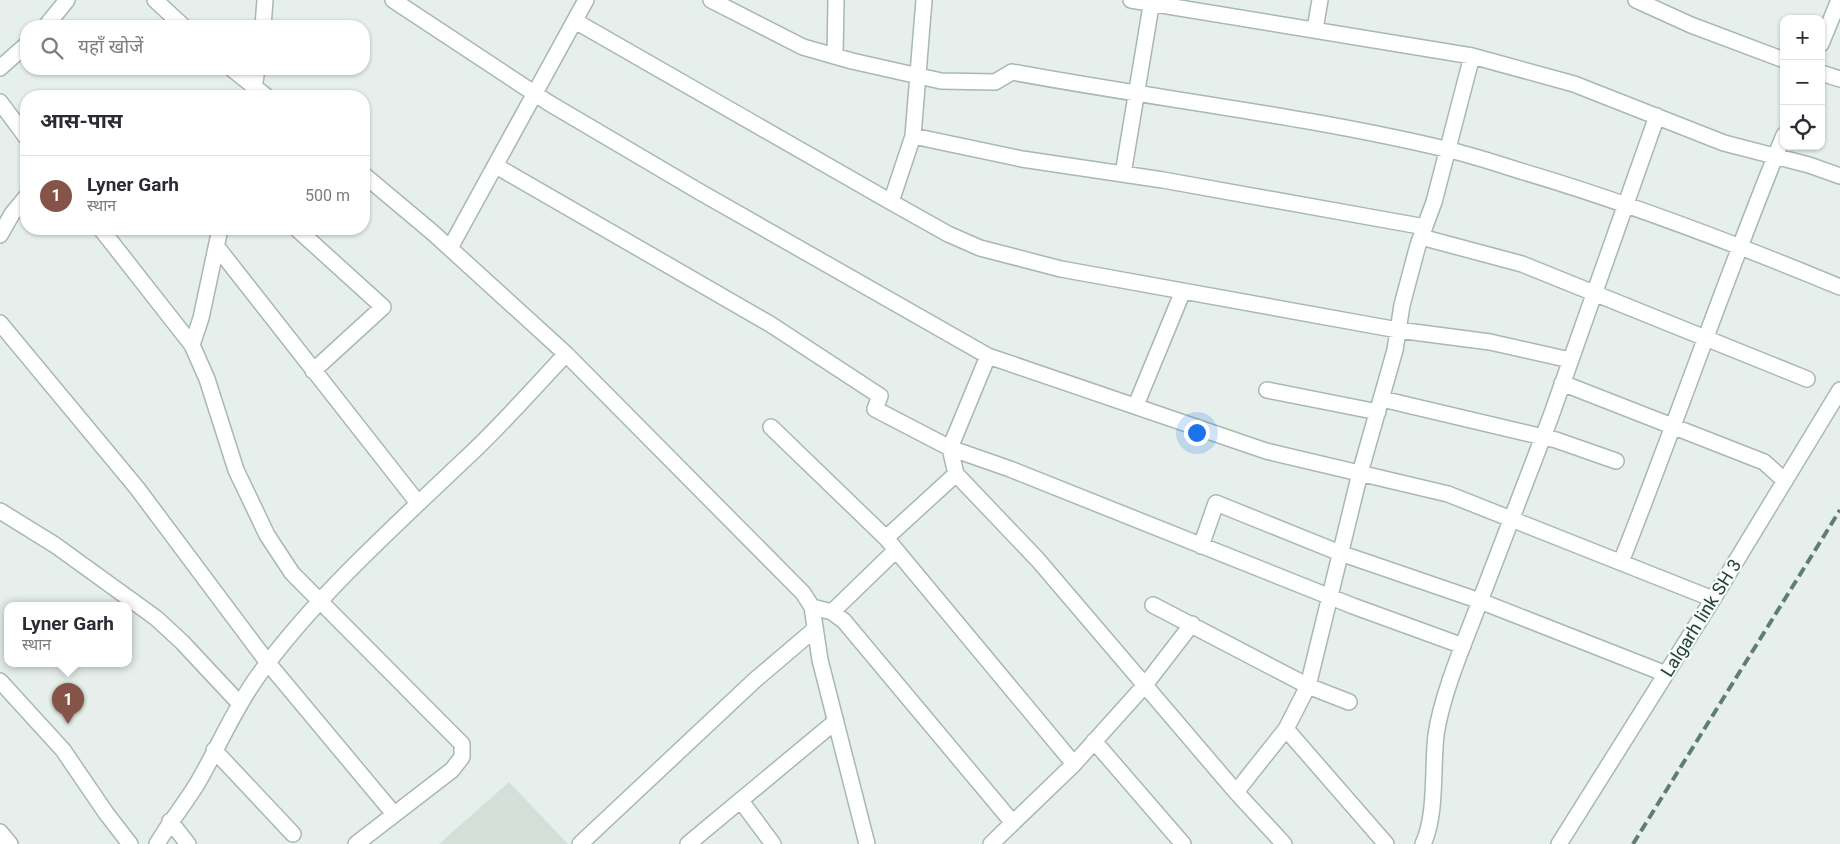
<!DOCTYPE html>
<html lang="hi">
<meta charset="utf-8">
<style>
body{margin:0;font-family:Roboto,"Noto Sans Devanagari",sans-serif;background:#f7f7f7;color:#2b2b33}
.controls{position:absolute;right:15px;top:15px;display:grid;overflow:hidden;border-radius:10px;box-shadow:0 1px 4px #0004}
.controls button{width:45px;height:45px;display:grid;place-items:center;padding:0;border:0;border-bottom:1px solid #e1e1e2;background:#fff;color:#2b2b33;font:25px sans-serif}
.you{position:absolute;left:1196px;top:432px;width:18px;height:18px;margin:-12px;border:4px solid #fff;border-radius:50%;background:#1a73e8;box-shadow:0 0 0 8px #1a73e833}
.badge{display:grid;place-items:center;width:32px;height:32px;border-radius:50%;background:#855347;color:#fff;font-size:16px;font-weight:700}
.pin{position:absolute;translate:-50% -41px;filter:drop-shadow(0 1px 2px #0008)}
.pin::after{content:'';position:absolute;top:26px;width:18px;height:15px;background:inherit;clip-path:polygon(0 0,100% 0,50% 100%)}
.popup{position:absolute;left:4px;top:602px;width:128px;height:65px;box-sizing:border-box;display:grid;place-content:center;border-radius:10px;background:#fff;filter:drop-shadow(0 1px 4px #0005);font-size:16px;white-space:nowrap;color:#7c7c81}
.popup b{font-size:19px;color:#2b2b33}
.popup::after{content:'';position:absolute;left:50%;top:100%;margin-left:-10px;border:10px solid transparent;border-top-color:#fff}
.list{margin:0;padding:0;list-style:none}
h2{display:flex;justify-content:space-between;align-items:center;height:65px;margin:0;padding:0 20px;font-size:21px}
h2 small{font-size:16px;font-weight:400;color:#7c7c81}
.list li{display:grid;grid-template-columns:32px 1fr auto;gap:15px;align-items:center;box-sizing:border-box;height:80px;padding:0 20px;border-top:1px solid #e1e1e2}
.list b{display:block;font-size:19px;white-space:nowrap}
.list p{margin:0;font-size:16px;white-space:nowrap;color:#7c7c81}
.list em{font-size:16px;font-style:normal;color:#7c7c81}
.icon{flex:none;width:28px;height:28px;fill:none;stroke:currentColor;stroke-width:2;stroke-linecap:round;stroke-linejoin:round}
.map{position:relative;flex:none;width:1840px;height:844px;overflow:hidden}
.search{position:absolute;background:#fff;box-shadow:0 1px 4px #0004;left:20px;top:20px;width:350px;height:55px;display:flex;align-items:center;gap:12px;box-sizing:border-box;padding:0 18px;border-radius:20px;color:#7c7c81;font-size:19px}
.panel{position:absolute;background:#fff;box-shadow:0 1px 4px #0004;left:20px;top:90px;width:350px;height:145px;border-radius:20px}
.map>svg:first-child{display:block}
.built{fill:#d4dfda}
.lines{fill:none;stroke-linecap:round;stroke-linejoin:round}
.minor-casing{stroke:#a8b8b2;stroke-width:18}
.minor{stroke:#fff;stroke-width:15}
.rail{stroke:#5f7d75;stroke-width:4;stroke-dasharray:10 5;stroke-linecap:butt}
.labels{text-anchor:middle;stroke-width:4.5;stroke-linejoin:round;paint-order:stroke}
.street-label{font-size:18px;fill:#24423a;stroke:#f7fbf9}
</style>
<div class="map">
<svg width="1840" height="844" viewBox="0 0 1840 844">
<rect width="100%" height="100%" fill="#e6efeb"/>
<path class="built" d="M509,782l59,62h-129z"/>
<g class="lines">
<g class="minor-casing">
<path id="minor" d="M155,0l28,26
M393,0l156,103 151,89 288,164 278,95 182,43 265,105
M711,0l92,47 49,14 89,20 54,1 17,-10c144,27 290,43 433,77 27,6 53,15 79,23 108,32 212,72 316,115
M1131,0l341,56 102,28 150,59 85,22 31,11
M1636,0l55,25 93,35
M575,21l316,181 57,32 32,14 81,21 337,61 92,12 80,18
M46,26l21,-26
M263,26l2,-26
M1315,29l5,-29
M1821,44l18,-44
M835,56l1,-56
M0,68l26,-23
M232,69l34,27
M1821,73l19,6
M253,95l4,-26
M0,102l26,35
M1657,116l-106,300 -71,185 186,73
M913,136l109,23 141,21 262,47
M496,166l274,158 110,72 -5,13 75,39 60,21 343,137 110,40
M1123,174l29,-174
M364,175l68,57 134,122 237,239 9,14 8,53 47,184
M891,202l22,-66 11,-136
M101,229l91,116 15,34 29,91 31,65 25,38 170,171v13l-10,13 -96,74
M297,229l86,78 -70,64
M0,235l12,-21 14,-17
M1421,237l101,27 285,115
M217,247l201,256
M450,248l136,-248
M0,323l137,165 131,175 126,151
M192,345l9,-27 19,-89
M988,356l-38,92 6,26 82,86 198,232 48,52
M1562,383l202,79 21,19
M1267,390l111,22
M1382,399l174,41 60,21
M1136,405l47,-114
M771,427l115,111 188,226
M0,511l55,34 101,73 26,24 58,62
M886,538l70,-64
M1201,546l15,-43 124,50 140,48c-15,40 -38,92 -44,134 -4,33 1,79 -13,109
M1621,562c56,-141 105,-286 163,-427
M1153,605l155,81 41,16
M812,607l20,5 12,9 169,202
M832,612l64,-62
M0,681l63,69 43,63 24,31
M1286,729l100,115
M1094,741l89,103
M214,750l79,84
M1236,792l50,-63 22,-43 52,-213 35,-123 7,-45 16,-60 16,-43 38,-146
M741,801l32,43
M170,821l18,23
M0,832l10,12
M157,844c12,-21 27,-39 40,-60 21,-36 37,-75 61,-108 58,-80 135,-148 206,-216 36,-33 68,-70 102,-106
M580,844l175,-164 60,-51
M688,844l148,-123
M991,844l83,-80 71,-79 47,-61
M1559,844l154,-245 127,-209"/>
</g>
<use href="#minor" class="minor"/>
<path class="rail" d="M1633,844l207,-334"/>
</g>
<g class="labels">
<g class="street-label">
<text transform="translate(1701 618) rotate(-58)" y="6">Lalgarh link SH 3</text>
</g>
</g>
</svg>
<div class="controls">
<button>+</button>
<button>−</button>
<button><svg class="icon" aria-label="locate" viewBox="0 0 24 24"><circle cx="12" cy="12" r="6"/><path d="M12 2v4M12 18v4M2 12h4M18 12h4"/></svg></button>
</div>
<div class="you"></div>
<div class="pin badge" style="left:68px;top:724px">1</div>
<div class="popup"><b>Lyner Garh</b>स्थान</div>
<div class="search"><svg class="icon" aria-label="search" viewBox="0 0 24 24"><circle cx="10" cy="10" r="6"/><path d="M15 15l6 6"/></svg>यहाँ खोजें</div>
<section class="panel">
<h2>आस-पास<small></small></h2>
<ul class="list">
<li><span class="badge">1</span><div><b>Lyner Garh</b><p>स्थान</p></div><em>500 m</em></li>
</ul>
</section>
</div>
